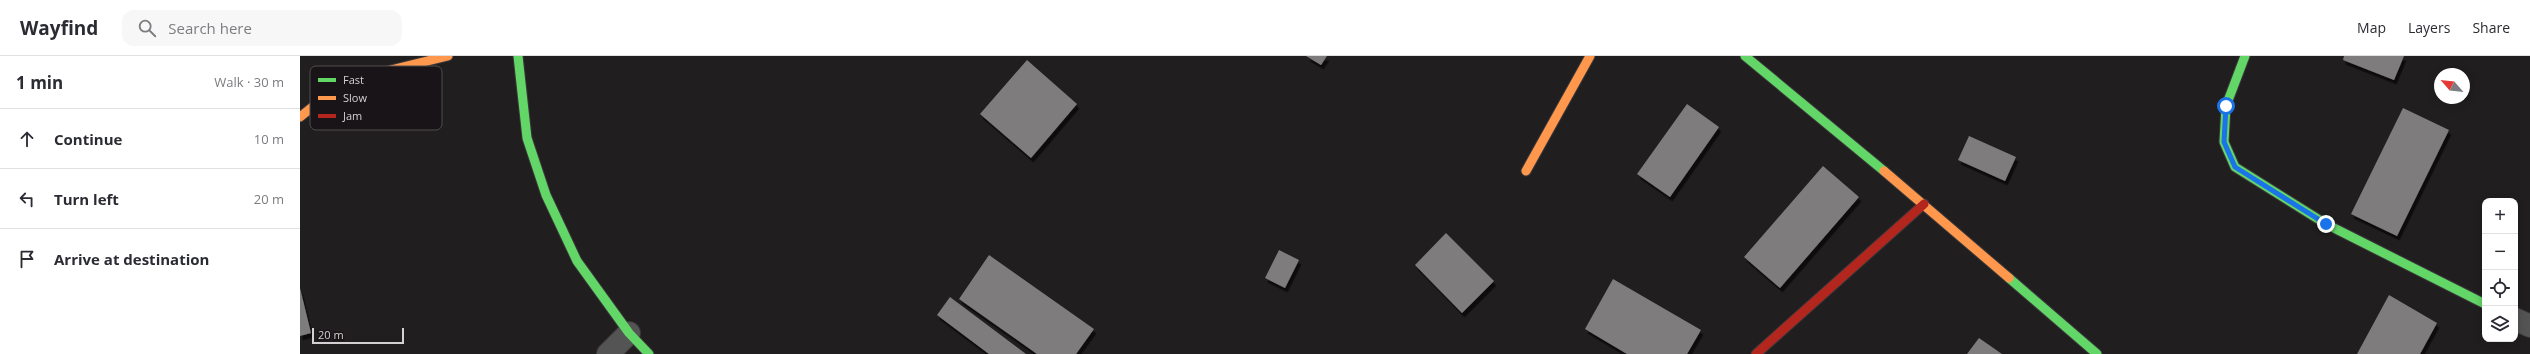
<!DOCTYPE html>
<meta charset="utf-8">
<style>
body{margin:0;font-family:"Open Sans",sans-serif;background:#f7f7f7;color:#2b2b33}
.controls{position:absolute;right:12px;bottom:12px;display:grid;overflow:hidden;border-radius:8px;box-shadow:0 2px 10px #0003}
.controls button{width:36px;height:36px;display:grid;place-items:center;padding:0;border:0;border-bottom:1px solid #e1e1e2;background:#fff;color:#2b2b33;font:20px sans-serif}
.compass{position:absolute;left:2134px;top:12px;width:36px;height:36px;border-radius:50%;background:#fff;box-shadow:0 2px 10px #0003;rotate:298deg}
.scale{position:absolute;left:12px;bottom:10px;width:92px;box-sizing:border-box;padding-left:4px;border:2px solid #d4d1d2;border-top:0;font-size:11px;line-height:14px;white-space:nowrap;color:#d4d1d2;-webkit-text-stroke:3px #181417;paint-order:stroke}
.stop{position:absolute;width:12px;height:12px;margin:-9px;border:3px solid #1a73e8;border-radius:50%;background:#fff}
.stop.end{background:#1a73e8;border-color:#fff;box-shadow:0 1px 4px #0008}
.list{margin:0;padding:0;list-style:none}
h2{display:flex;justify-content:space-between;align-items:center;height:52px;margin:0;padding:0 16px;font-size:17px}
h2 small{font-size:13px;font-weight:400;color:#7c7c81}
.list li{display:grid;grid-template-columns:26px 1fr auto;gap:12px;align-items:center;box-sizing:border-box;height:60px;padding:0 16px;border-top:1px solid #e1e1e2}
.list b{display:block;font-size:15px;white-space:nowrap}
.list em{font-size:13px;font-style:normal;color:#7c7c81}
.icon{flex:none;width:22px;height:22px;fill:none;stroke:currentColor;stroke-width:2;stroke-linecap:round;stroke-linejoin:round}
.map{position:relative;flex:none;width:2230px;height:298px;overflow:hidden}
header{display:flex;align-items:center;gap:24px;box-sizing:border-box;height:56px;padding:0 20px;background:#fff;border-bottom:1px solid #e1e1e2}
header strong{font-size:19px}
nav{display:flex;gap:22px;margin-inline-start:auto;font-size:14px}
.search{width:280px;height:36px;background:#f7f7f7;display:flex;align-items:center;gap:10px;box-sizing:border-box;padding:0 14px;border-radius:12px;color:#7c7c81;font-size:15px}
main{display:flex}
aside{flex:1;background:#fff}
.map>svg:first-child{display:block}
.building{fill:#7e7c7d;filter:url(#shadow)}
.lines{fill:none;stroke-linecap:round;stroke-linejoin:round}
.street-casing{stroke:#3a383a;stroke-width:24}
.fast-casing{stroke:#3a383a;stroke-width:11}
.slow-casing{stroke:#3a383a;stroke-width:11}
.jam-casing{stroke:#3a383a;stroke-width:11}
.street{stroke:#555455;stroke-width:22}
.fast{stroke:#63d668;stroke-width:9}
.slow{stroke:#ff974d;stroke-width:9}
.jam{stroke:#b3261e;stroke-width:9}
.route{stroke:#1a73e8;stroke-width:5}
.key{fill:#181417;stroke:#504d4f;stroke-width:1}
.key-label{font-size:11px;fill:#d4d1d2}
</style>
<header>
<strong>Wayfind</strong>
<div class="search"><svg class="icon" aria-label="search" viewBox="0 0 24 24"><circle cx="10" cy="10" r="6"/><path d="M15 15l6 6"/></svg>Search here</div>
<nav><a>Map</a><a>Layers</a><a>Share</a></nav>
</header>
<main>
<aside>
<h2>1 min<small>Walk · 30 m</small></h2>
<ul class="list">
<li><svg class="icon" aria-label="ahead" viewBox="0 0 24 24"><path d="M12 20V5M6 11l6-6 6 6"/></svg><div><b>Continue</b></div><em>10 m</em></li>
<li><svg class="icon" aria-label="left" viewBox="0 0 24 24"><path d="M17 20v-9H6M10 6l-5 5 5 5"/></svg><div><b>Turn left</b></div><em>20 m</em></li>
<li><svg class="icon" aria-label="arrive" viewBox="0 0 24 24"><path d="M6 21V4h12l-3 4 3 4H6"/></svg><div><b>Arrive at destination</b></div></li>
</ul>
</aside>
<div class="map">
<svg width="2230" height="298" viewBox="0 0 2230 298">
<defs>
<filter id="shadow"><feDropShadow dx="2.5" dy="4.5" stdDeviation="0" flood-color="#0009"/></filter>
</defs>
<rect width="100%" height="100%" fill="#211e20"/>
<path class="building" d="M1006,0h21l-6,9z
M2044,0h60l-10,24 -51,-20z
M727,4l50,44 -46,54 -51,-44z
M1387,48l32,23 -49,70 -33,-23z
M2103,52l46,22 -52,106 -46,-22z
M1669,80l47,21 -11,24 -47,-21z
M1523,110l36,31 -79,91 -36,-31z
M1146,177l48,48 -32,32 -47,-48z
M979,194l20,10 -14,28 -20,-10z
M689,199l105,74 -18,25h-39l-78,-55z
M1313,223l88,51 -14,24h-60l-42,-25z
M0,232l11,45 -11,3z
M2089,239l48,28 -17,31h-63z
M650,241l76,57h-37l-52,-39z
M1679,282l23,16h-35z"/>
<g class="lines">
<g class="street-casing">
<path id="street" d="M2215,263l15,7
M308,298l21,-21"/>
</g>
<g class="fast-casing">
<path id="fast" d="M218,0l9,82 19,57 31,66 52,72 20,21
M1445,0l139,115
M1945,0l-19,50 -2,36 11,25 91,57 159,80
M1709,222l88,76"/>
</g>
<g class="slow-casing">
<path id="slow" d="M0,61l21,-17 45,-24 82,-20
M1226,115l64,-115
M1584,115l125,107"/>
</g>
<g class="jam-casing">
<path id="jam" d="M1456,298l168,-150"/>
</g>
<use href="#street" class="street"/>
<use href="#fast" class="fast"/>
<use href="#slow" class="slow"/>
<use href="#jam" class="jam"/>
</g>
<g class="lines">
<path class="route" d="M1926,50l-2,36 11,25 91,57"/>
</g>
<rect x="10" y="10" width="132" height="64" rx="6" class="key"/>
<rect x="18" y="22" width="18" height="4" fill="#63d668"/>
<rect x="18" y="40" width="18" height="4" fill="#ff974d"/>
<rect x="18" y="58" width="18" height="4" fill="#b3261e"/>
<g class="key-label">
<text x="43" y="28">Fast</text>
<text x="43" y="46">Slow</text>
<text x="43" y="64">Jam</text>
</g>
</svg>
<div class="controls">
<button>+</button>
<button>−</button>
<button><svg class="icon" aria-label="locate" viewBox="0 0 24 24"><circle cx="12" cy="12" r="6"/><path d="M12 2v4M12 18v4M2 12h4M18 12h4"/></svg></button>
<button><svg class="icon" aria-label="layers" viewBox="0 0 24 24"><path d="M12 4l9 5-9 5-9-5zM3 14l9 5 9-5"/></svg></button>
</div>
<svg class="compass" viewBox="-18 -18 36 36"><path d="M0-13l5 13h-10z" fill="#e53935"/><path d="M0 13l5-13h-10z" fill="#7c7c81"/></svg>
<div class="scale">20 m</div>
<div class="stop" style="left:1926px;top:50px"></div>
<div class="stop end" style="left:2026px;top:168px"></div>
</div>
</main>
